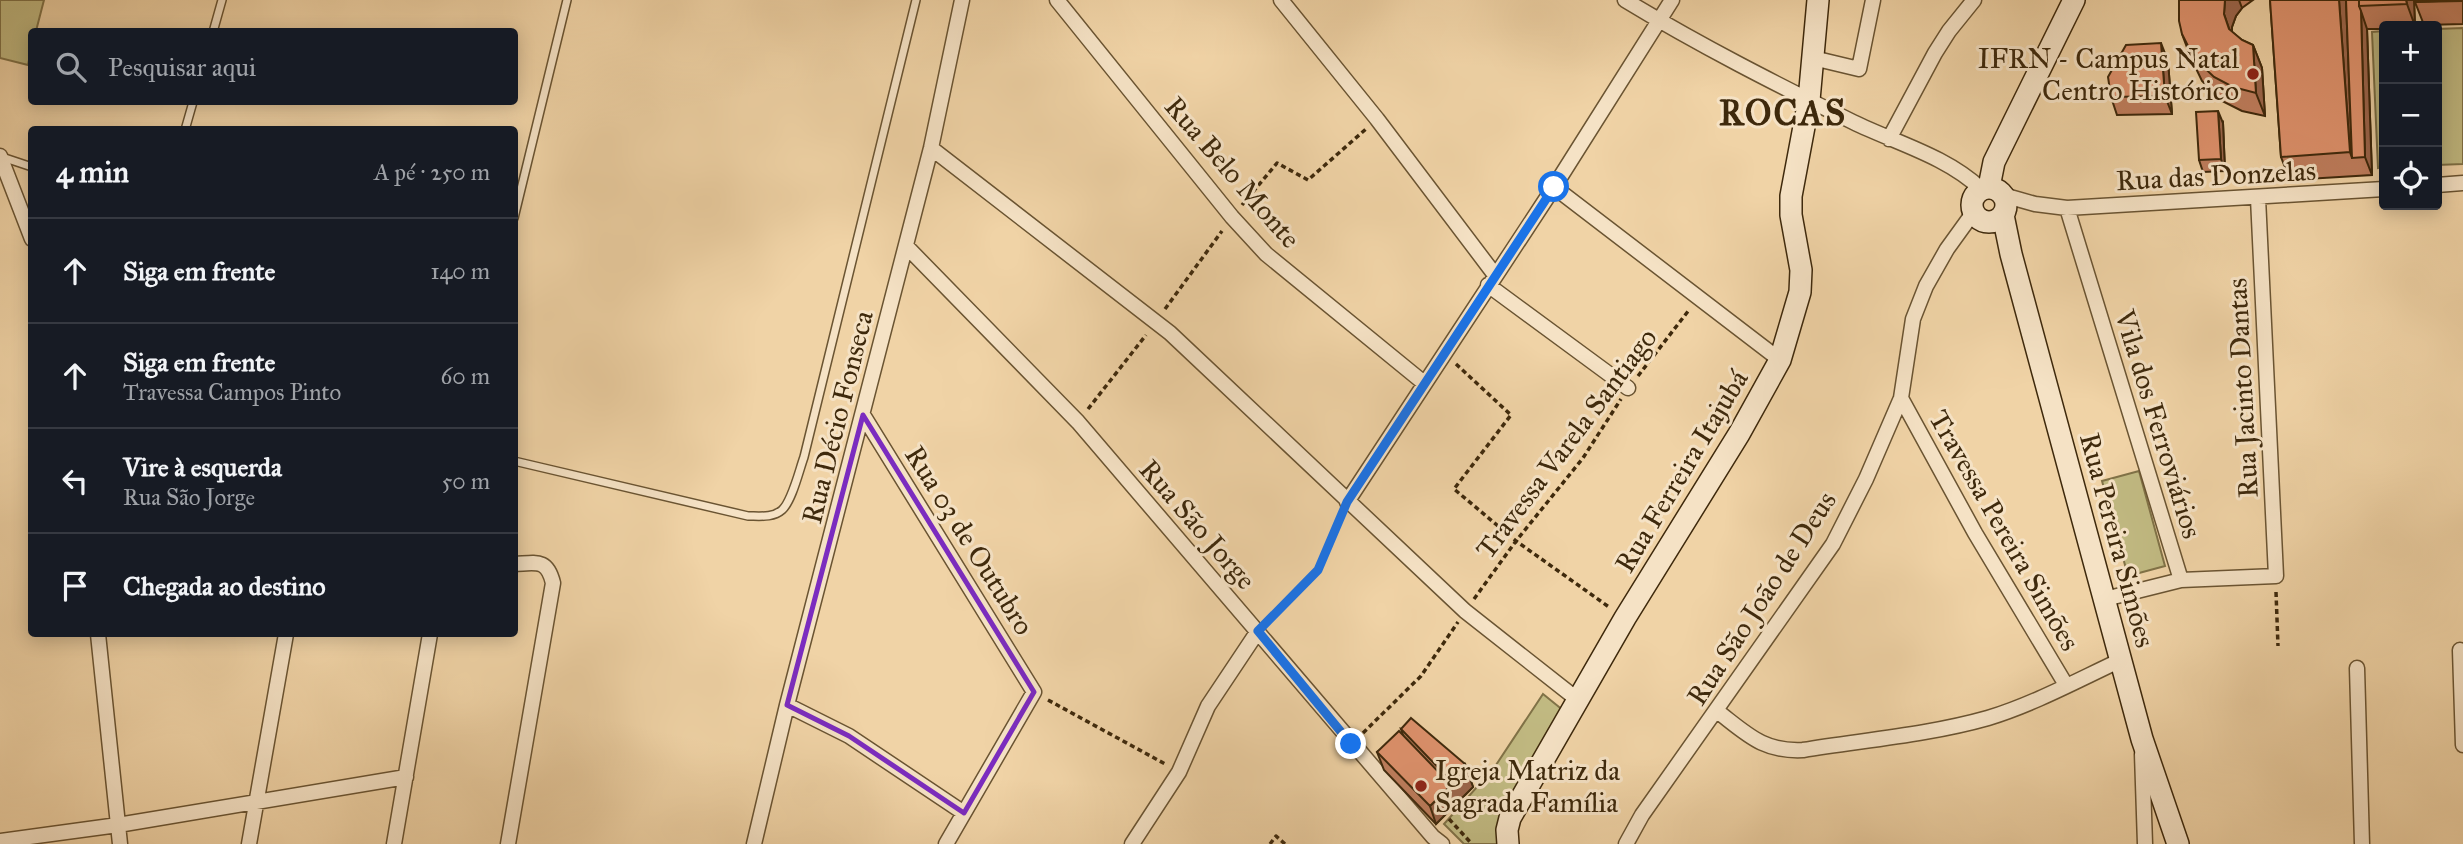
<!DOCTYPE html>
<html lang="pt">
<meta charset="utf-8">
<style>
body{margin:0;font-family:"IM FELL Great Primer",serif;background:#242831;color:#f1f3f6}
.controls{position:absolute;right:21px;top:21px;display:grid;overflow:hidden;border-radius:7px;box-shadow:0 4px 18px #0003}
.controls button{width:63px;height:63px;display:grid;place-items:center;padding:0;border:0;border-bottom:2px solid #363941;background:#171b24;color:#f1f3f6;font:35px sans-serif}
.stop{position:absolute;width:21px;height:21px;margin:-16px;border:5px solid #1a73e8;border-radius:50%;background:#fff}
.stop.end{background:#1a73e8;border-color:#fff;box-shadow:0 2px 7px #0008}
.list{margin:0;padding:0;list-style:none}
h2{display:flex;justify-content:space-between;align-items:center;height:91px;margin:0;padding:0 28px;font-size:30px}
h2 small{font-size:23px;font-weight:400;color:#9ea1a6}
.list li{display:grid;grid-template-columns:46px 1fr auto;gap:21px;align-items:center;box-sizing:border-box;height:105px;padding:0 28px;border-top:2px solid #363941}
.list b{display:block;font-size:26px;white-space:nowrap}
.list p{margin:0;font-size:23px;white-space:nowrap;color:#9ea1a6}
.list em{font-size:23px;font-style:normal;color:#9ea1a6}
.icon{flex:none;width:38px;height:38px;fill:none;stroke:currentColor;stroke-width:2;stroke-linecap:round;stroke-linejoin:round}
.map{position:relative;flex:none;width:2463px;height:844px;overflow:hidden}
.search{position:absolute;background:#171b24;box-shadow:0 4px 18px #0003;left:28px;top:28px;width:490px;height:77px;display:flex;align-items:center;gap:18px;box-sizing:border-box;padding:0 24px;border-radius:7px;color:#9ea1a6;font-size:26px}
.panel{position:absolute;background:#171b24;box-shadow:0 4px 18px #0003;left:28px;top:126px;width:490px;height:511px;border-radius:7px}
.map>svg:first-child{display:block}
.green{fill:#c1ba82;stroke:#807247;stroke-width:2}
.lines{fill:none;stroke-linecap:round;stroke-linejoin:round}
.lane-casing{stroke:#6a5432;stroke-width:10}
.street-casing{stroke:#6a5432;stroke-width:17}
.secondary-casing{stroke:#3e290c;stroke-width:24}
.path{stroke:#3e290c;stroke-width:3.5;stroke-dasharray:5 3.5;stroke-linecap:butt}
.lane{stroke:#f5e2c5;stroke-width:7}
.street{stroke:#f5e2c5;stroke-width:14}
.secondary{stroke:#f5e2c5;stroke-width:21}
.wall{fill:#c07e5e;stroke:#3e290c;stroke-width:2}
.shaded-wall{fill:#9c664c;stroke:#3e290c;stroke-width:2}
.building{fill:#df926d;stroke:#3e290c;stroke-width:2}
.route{stroke:#1a73e8;stroke-width:9}
.marked{fill:none;stroke:#7b2cbf;stroke-width:5;stroke-linejoin:round}
.poi-dot{fill:#8f2418;stroke:#f5e2c5;stroke-width:2.5}
.labels{text-anchor:middle;stroke-width:6;stroke-linejoin:round;paint-order:stroke}
.poi-label{font-size:28px;fill:#3e290c;stroke:#f5e2c5;text-anchor:end}
.street-label{font-size:28px;fill:#3e290c;stroke:#f5e2c5}
.district-label{font-size:35px;font-weight:bold;letter-spacing:2px;fill:#3e290c;stroke:#f5e2c5}
</style>
<div class="map">
<svg width="2463" height="844" viewBox="0 0 2463 844">
<rect width="100%" height="100%" fill="#f0d3a6"/>
<filter id="stains"><feTurbulence type="fractalNoise" baseFrequency=".00286" numOctaves="4"/><feColorMatrix values="0 0 0 0 .2 0 0 0 0 .09 0 0 0 0 .02 0 0 0 .5 -.17"/></filter>
<radialGradient id="worn" r=".72"><stop offset=".6" stop-color="#630" stop-opacity="0"/><stop offset="1" stop-color="#630" stop-opacity=".3"/></radialGradient>
<path class="green" d="M0,0h44l-8,31 -4,1 -1,18 -3,15 -28,-7z
M2463,28v136l-26,1v-136z
M2384,31v136l-6,1 -6,-136z
M2139,471l26,95 -37,10 -26,-95z
M1543,694l21,17 -63,133h-37l-20,-20 50,-56z"/>
<g class="lines">
<g class="lane-casing">
<path id="lane" d="M213,32l9,-32
M185,130l8,-28
M2,157l30,10
M514,218l53,-218
M514,461l234,55c11,0 25,2 34,-6 10,-9 17,-39 22,-53l112,-457"/>
</g>
<g class="street-casing">
<path id="street" d="M1057,0l175,217 34,37 158,129
M1281,0l96,119 118,156
M1625,0c74,45 151,84 228,122 43,21 93,34 128,67
M1813,58l46,11 14,-69
M1889,139l46,-86 14,-22 25,-31
M931,148l239,185 295,278 113,89
M0,156l32,83
M2437,185l26,-2
M1554,187l226,173
M2003,195l32,9 32,4 317,-19
M2067,208l114,372 -76,19
M906,246l172,176 355,415 9,7
M1488,285l140,103
M1901,398l74,135 91,152
M863,415l171,277 -88,152
M1347,502l207,-315 118,-187
M2181,580l95,-4 -18,-378
M98,634l22,210
M2460,650l3,95
M2357,668l5,176
M787,705l62,31 115,77
M1717,711c30,23 46,41 86,39 61,-10 125,-15 185,-32 46,-14 90,-38 133,-58
M2142,754l3,90
M0,841l118,-16 288,-48
M249,844l37,-210
M394,844l36,-210
M508,844l45,-261c-6,-25 -17,-20 -39,-19
M754,844l33,-139 144,-557 31,-148
M1132,844l47,-72 29,-66 50,-75
M1626,844l16,-29 191,-271 33,-65 35,-81 12,-79 13,-33 21,-37 26,-36"/>
</g>
<g class="secondary-casing">
<path id="secondary" d="M1989,187l5,-25 80,-162
M1972 205a17 17 0 1 1 34 0a17 17 0 1 1-34 0Z
M2003,215l8,39 131,485 36,105
M1508,844l-1,-14 3,-12 115,-200 114,-184 41,-74 20,-68 1,-22 -10,-55v-19l18,-96 9,-100"/>
</g>
<path class="path" d="M1242,205l35,-42 31,17 58,-51
M1165,309l57,-78
M1456,364l55,51 -57,74 62,52 93,66
M1638,376l51,-66
M1088,409l58,-74
M2276,592l2,54
M1474,599l42,-58 67,-83 38,-59
M1269,620l49,-50 23,-54
M1048,700l119,65
M1363,733l58,-57 37,-54
M1449,819l23,25
M1270,844l6,-8 9,8"/>
<use href="#lane" class="lane"/>
<use href="#street" class="street"/>
<use href="#secondary" class="secondary"/>
</g>
<path class="wall" d="M2179,0h74l-11,8 -6,8 -4,11v5l10,8 11,5 9,23 3,48 -23,-5 -20,-10 -20,-20 -11,-23 -9,-24z
M2270,0h144l1,26h-31v3h-17l5,146 -82,5 -9,-23z
M2463,0v24l-39,1 -9,-23z
M2168,61l4,53 -55,1 -6,-18z
M2223,123l2,48 -22,1 -4,-12z
M1401,729l64,35 8,23 -37,37 -52,-54 -7,-18 26,-17z"/>
<path class="shaded-wall" d="M2225,0h14l3,8 -6,8 -4,11v10l-8,-23z
M2339,0h7l6,158 -2,-6z
M2406,0h8l1,26 -8,-22z
M2361,11l6,18 5,146 -7,-18z
M2161,43l7,18 4,53 -7,-18z
M2253,45l9,23 3,48 -9,-23z
M2218,111l5,12 2,48 -4,-12z
M1465,764l8,23 -37,37 -6,-18 21,-21 -2,-6z"/>
<path class="building" d="M2179,0h46l-1,14 5,15 13,11 11,5 3,48 -23,-6 -19,-10 -20,-19 -12,-24 -3,-13z
M2270,0h69l11,152 -69,5z
M2346,0h13v6l2,5 4,146 -13,1z
M2359,0h47l1,4 -48,2z
M2415,0h48v1l-48,1z
M2161,43l4,53 -54,1 -3,-20 18,-32z
M2218,111l3,48 -22,1 -3,-48z
M1411,718l54,46 -16,15 -48,-50z
M1399,731l52,54 -21,21 -53,-54z"/>
<g class="lines">
<path class="route" d="M1351,744l-93,-113 60,-61 29,-68 207,-315"/>
</g>
<path class="marked" d="M863,415l171,277 -70,121 -115,-77 -62,-31z"/>
<g class="poi-dot">
<circle cx="2253" cy="74" r="7"/>
<circle cx="1421" cy="786" r="7"/>
</g>
<g class="labels">
<g class="poi-label">
<text x="2239" y="68">IFRN - Campus Natal<tspan x="2239" dy="32">Centro Histórico</tspan></text>
<text x="1435" y="780" text-anchor="start">Igreja Matriz da<tspan x="1435" dy="32">Sagrada Família</tspan></text>
</g>
<g class="street-label">
<text transform="translate(1233 172) rotate(49)" y="10">Rua Belo Monte</text>
<text transform="translate(2216 175) rotate(-3)" y="10">Rua das Donzelas</text>
<text transform="translate(2242 388) rotate(-93)" y="10">Rua Jacinto Dantas</text>
<text transform="translate(837 417) rotate(-76)" y="10">Rua Décio Fonseca</text>
<text transform="translate(2159 424) rotate(73)" y="10">Vila dos Ferroviários</text>
<text transform="translate(1566 443) rotate(-53)" y="10">Travessa Varela Santiago</text>
<text transform="translate(1681 471) rotate(-59)" y="10">Rua Ferreira Itajubá</text>
<text transform="translate(1198 524) rotate(49)" y="10">Rua São Jorge</text>
<text transform="translate(2005 530) rotate(60)" y="10">Travessa Pereira Simões</text>
<text transform="translate(970 540) rotate(58)" y="10">Rua 03 de Outubro</text>
<text transform="translate(2118 540) rotate(75)" y="10">Rua Pereira Simões</text>
<text transform="translate(1761 598) rotate(-57)" y="10">Rua São João de Deus</text>
</g>
<g class="district-label">
<text x="1783" y="125">ROCAS</text>
</g>
</g>
<rect width="100%" height="100%" filter="url(#stains)"/>
<rect width="100%" height="100%" fill="url(#worn)"/>
</svg>
<div class="controls">
<button>+</button>
<button>−</button>
<button><svg class="icon" aria-label="locate" viewBox="0 0 24 24"><circle cx="12" cy="12" r="6"/><path d="M12 2v4M12 18v4M2 12h4M18 12h4"/></svg></button>
</div>
<div class="stop" style="left:1554px;top:187px"></div>
<div class="stop end" style="left:1351px;top:744px"></div>
<div class="search"><svg class="icon" aria-label="search" viewBox="0 0 24 24"><circle cx="10" cy="10" r="6"/><path d="M15 15l6 6"/></svg>Pesquisar aqui</div>
<section class="panel">
<h2>4 min<small>A pé · 250 m</small></h2>
<ul class="list">
<li><svg class="icon" aria-label="ahead" viewBox="0 0 24 24"><path d="M12 20V5M6 11l6-6 6 6"/></svg><div><b>Siga em frente</b></div><em>140 m</em></li>
<li><svg class="icon" aria-label="ahead" viewBox="0 0 24 24"><path d="M12 20V5M6 11l6-6 6 6"/></svg><div><b>Siga em frente</b><p>Travessa Campos Pinto</p></div><em>60 m</em></li>
<li><svg class="icon" aria-label="left" viewBox="0 0 24 24"><path d="M17 20v-9H6M10 6l-5 5 5 5"/></svg><div><b>Vire à esquerda</b><p>Rua São Jorge</p></div><em>50 m</em></li>
<li><svg class="icon" aria-label="arrive" viewBox="0 0 24 24"><path d="M6 21V4h12l-3 4 3 4H6"/></svg><div><b>Chegada ao destino</b></div></li>
</ul>
</section>
</div>
